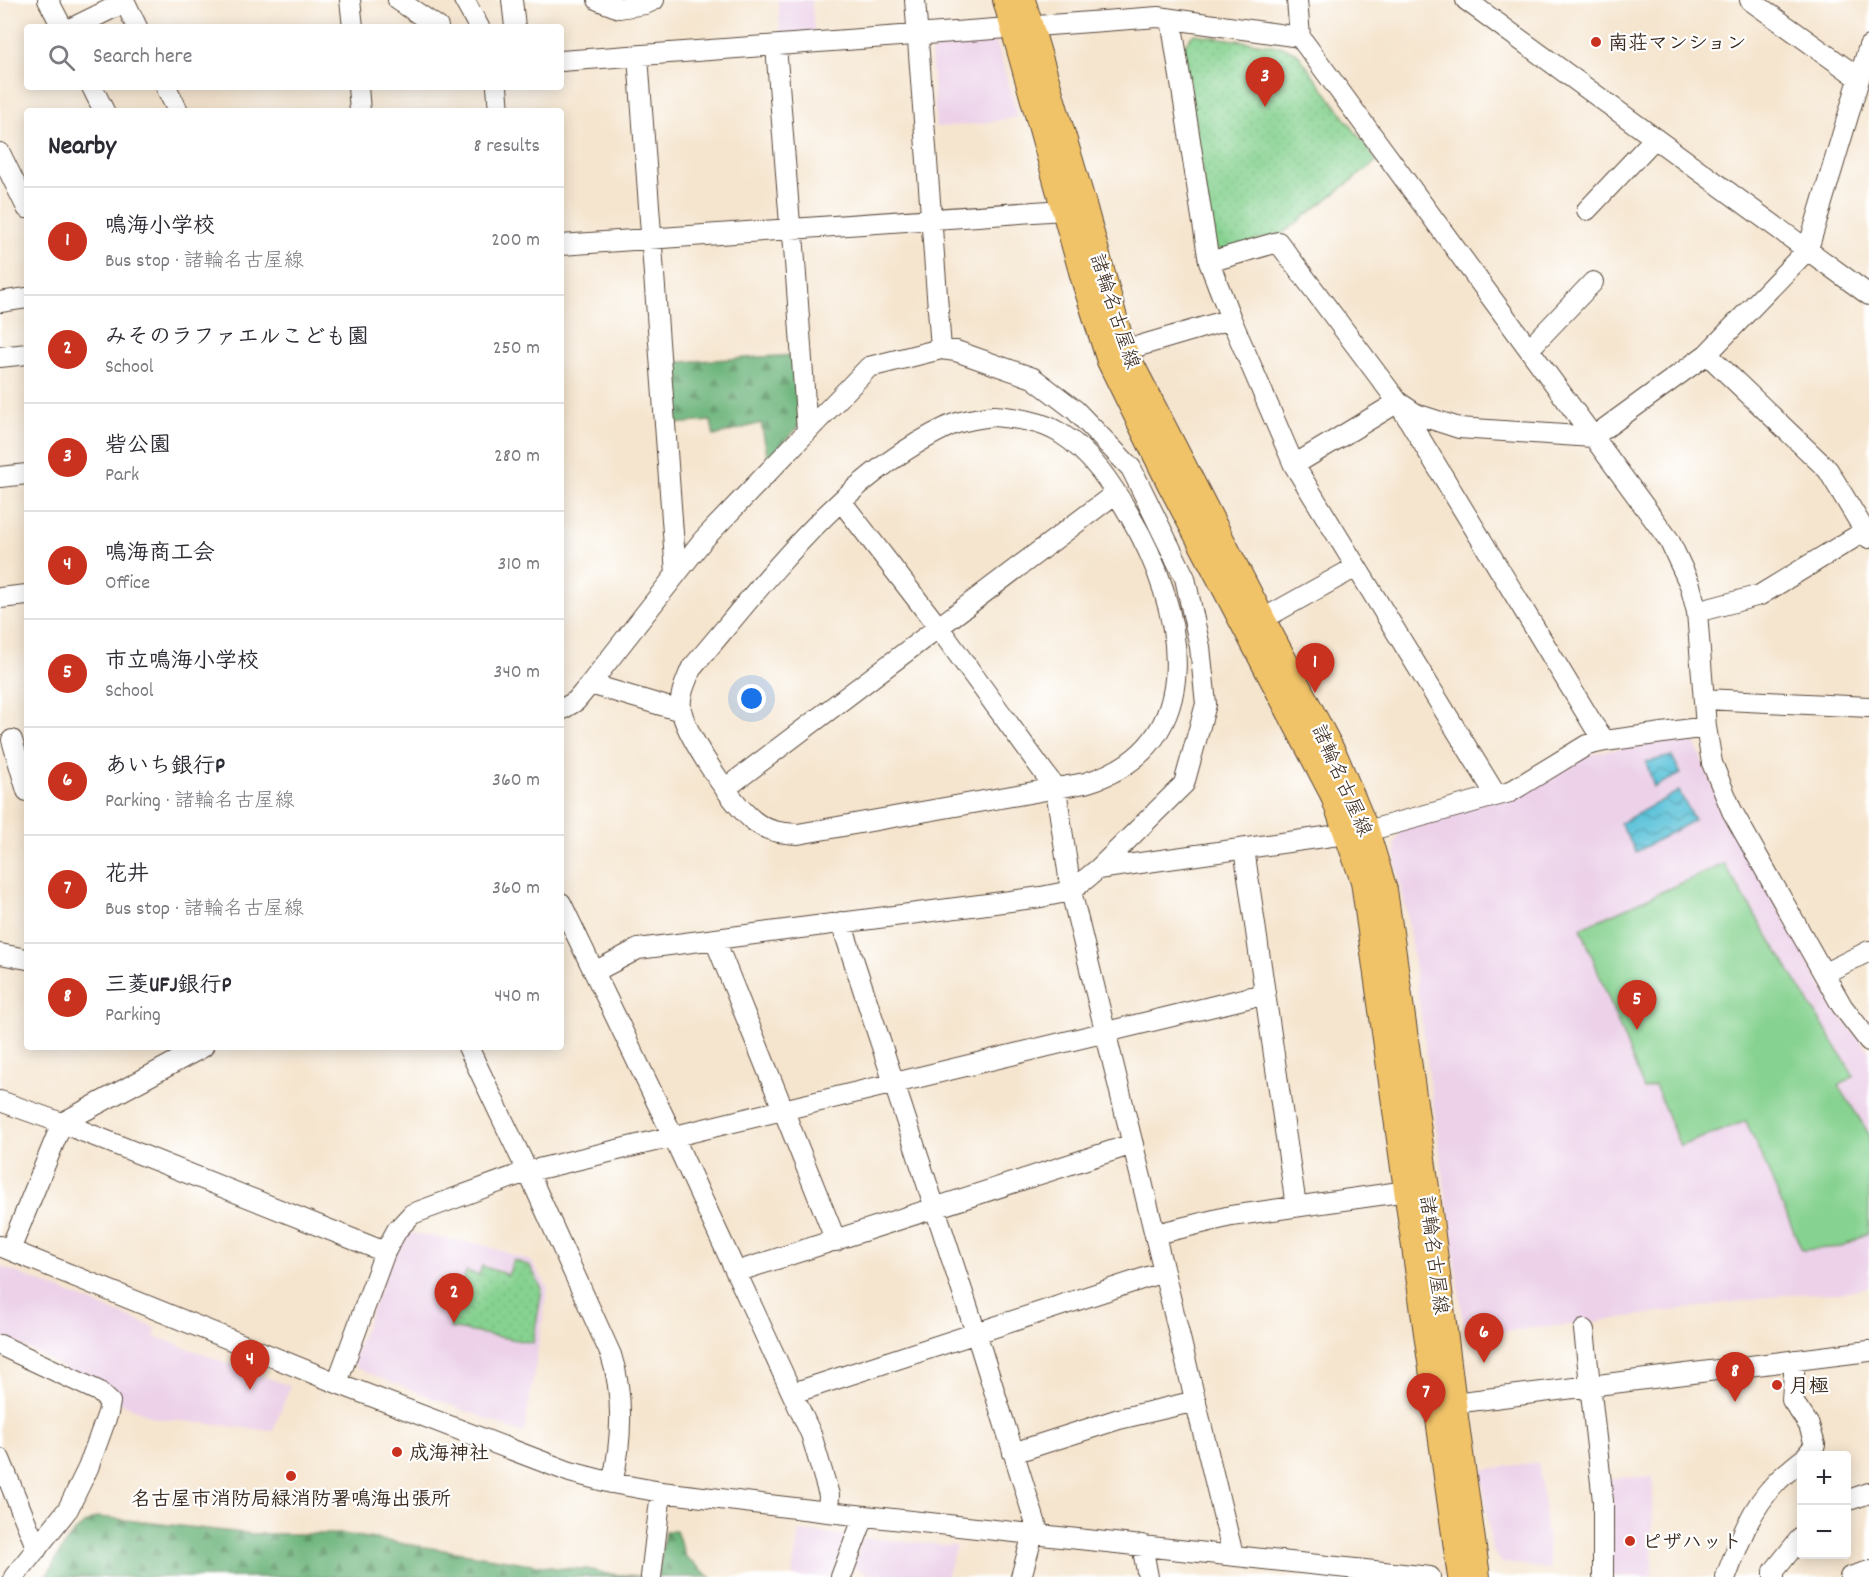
<!DOCTYPE html>
<meta charset="utf-8">
<style>
body{margin:0;font-family:Dekko,"Klee One",sans-serif;background:#f7f7f7;color:#2b2b33}
.controls{position:absolute;right:18px;bottom:18px;display:grid;overflow:hidden;border-radius:6px;box-shadow:0 3px 15px #0003}
.controls button{width:54px;height:54px;display:grid;place-items:center;padding:0;border:0;border-bottom:2px solid #e1e1e2;background:#fff;color:#2b2b33;font:30px sans-serif}
.you{position:absolute;left:752px;top:699px;width:21px;height:21px;margin:-15px;border:4px solid #fff;border-radius:50%;background:#1a73e8;box-shadow:0 0 0 9px #1a73e833}
.badge{display:grid;place-items:center;width:39px;height:39px;border-radius:50%;background:#c8321e;color:#fff;font-size:20px;font-weight:700}
.pin{position:absolute;translate:-50% -50px;filter:drop-shadow(0 2px 3px #0008)}
.pin::after{content:'';position:absolute;top:32px;width:21px;height:18px;background:inherit;clip-path:polygon(0 0,100% 0,50% 100%)}
.list{margin:0;padding:0;list-style:none}
h2{display:flex;justify-content:space-between;align-items:center;height:78px;margin:0;padding:0 24px;font-size:26px}
h2 small{font-size:20px;font-weight:400;color:#7c7c81}
.list li{display:grid;grid-template-columns:39px 1fr auto;gap:18px;align-items:center;box-sizing:border-box;height:108px;padding:0 24px;border-top:2px solid #e1e1e2}
.list b{display:block;font-size:22px;white-space:nowrap}
.list p{margin:0;font-size:20px;white-space:nowrap;color:#7c7c81}
.list em{font-size:20px;font-style:normal;color:#7c7c81}
.icon{flex:none;width:33px;height:33px;fill:none;stroke:currentColor;stroke-width:2;stroke-linecap:round;stroke-linejoin:round}
.map{position:relative;flex:none;width:1869px;height:1577px;overflow:hidden}
.search{position:absolute;background:#fff;box-shadow:0 3px 15px #0003;left:24px;top:24px;width:540px;height:66px;display:flex;align-items:center;gap:15px;box-sizing:border-box;padding:0 21px;border-radius:6px;color:#7c7c81;font-size:22px}
.panel{position:absolute;background:#fff;box-shadow:0 3px 15px #0003;left:24px;top:108px;width:540px;height:942px;border-radius:6px}
.map>svg:first-child{display:block}
.built{fill:#ecd1e9}
.grass{fill:url(#grass-dots);stroke:#607e57;stroke-width:1.5}
.forest{fill:url(#forest-firs);stroke:#546f4c;stroke-width:1.5}
.pitch{fill:#86d290;stroke:#607e57;stroke-width:1.5}
.water{fill:url(#water-waves);stroke:#4b767c;stroke-width:1.5}
.lines{fill:none;stroke-linecap:round;stroke-linejoin:round}
.minor-casing{stroke:#574639;stroke-width:22}
.major-casing{stroke:#574639;stroke-width:26}
.minor{stroke:#fff;stroke-width:20}
.major{stroke:#f1c369;stroke-width:24}
.poi-dot{fill:#c8321e;stroke:#fff;stroke-width:2}
.labels{text-anchor:middle;stroke-width:4.5;stroke-linejoin:round;paint-order:stroke}
.poi-label{font-size:20px;font-weight:bold;fill:#3b2a1e;stroke:#fff;text-anchor:start}
.street-label{font-size:20px;fill:#3b2a1e;stroke:#fff}
</style>
<div class="map">
<svg width="1869" height="1577" viewBox="0 0 1869 1577">
<defs>
<pattern id="grass-dots" width="8" height="8" patternUnits="userSpaceOnUse" patternTransform="scale(1.5)"><rect width="8" height="8" fill="#86d290"/><path d="M2 2h.1M6 6h.1" fill="none" stroke="#75b47c" stroke-width="1.8" stroke-linecap="round"/></pattern>
<pattern id="forest-firs" width="22" height="20" patternUnits="userSpaceOnUse" patternTransform="scale(1.5)"><rect width="22" height="20" fill="#6cb47a"/><path d="M5 1l3.5 6h-7zM16 11l3.5 6h-7z" fill="#5a9363"/></pattern>
<pattern id="water-waves" width="16" height="10" patternUnits="userSpaceOnUse" patternTransform="scale(1.5)"><rect width="16" height="10" fill="#5bc2d9"/><path d="M0 5q4-4 8 0t8 0" fill="none" stroke="#4c9eaf"/></pattern>
</defs>
<rect width="100%" height="100%" fill="#fff"/>
<filter id="ink" filterUnits="userSpaceOnUse"><feTurbulence type="fractalNoise" baseFrequency=".0167" numOctaves="2"/><feDisplacementMap in="SourceGraphic" scale="12" xChannelSelector="R" yChannelSelector="G"/><feConvolveMatrix kernelMatrix="1 2 1 2 8 2 1 2 1" color-interpolation-filters="sRGB"/></filter>
<filter id="wash" filterUnits="userSpaceOnUse"><feTurbulence type="fractalNoise" baseFrequency=".008" numOctaves="4" result="noise"/><feDisplacementMap in="SourceGraphic" scale="24" xChannelSelector="R" yChannelSelector="G"/><feGaussianBlur stdDeviation="1.35" result="paint"/><feColorMatrix in="noise" values="0 0 0 0 0 0 0 0 0 0 0 0 0 0 0 0 0 1.4 0 .05"/><feComposite in="paint" operator="in"/></filter>
<g filter="url(#wash)">
<rect width="100%" height="100%" fill="#f5e5cf"/>
<path class="built" d="M778,0h33l4,36 -34,3z
M996,41l22,76 -41,7 -41,3 -5,-74 8,-8z
M1687,737l3,1 6,8 30,70 109,193 34,42v236l-30,6 -48,1 -212,30 -114,11 -58,-421 -11,-50 -1,-22 6,-12 187,-76z
M403,1232l81,13 47,16 17,27 -24,146 -168,-66 -4,-9z
M0,1266l156,62 -2,8 136,50 -17,45 -118,-13 -36,-16 -74,-45 -45,-22z
M1538,1462l6,43 6,64 -48,-6 -10,-13 -11,-80z
M1653,1477l-1,100 -45,-1 -3,-98z
M799,1531l44,4 3,4 -14,38h-33l-7,-2z
M863,1538l93,8 -10,31h-67l-27,-10z"/>
<path class="grass" d="M1194,34l90,13 13,6 80,108 -94,72 -63,18 -7,-6 -30,-199z
M514,1260l16,6 12,23 -9,54 -83,-15 16,-57 13,4 3,-9 26,9z"/>
<path class="forest" d="M795,355l5,70 -32,34 -7,-36 -47,13 -3,-15 -40,3 -4,-61z
M98,1517l154,17h91l213,34 31,1 20,5 49,3h-610c15,-25 23,-49 52,-60z
M665,1531h11l10,26 24,20h-52z"/>
<path class="pitch" d="M1724,864l130,212 -15,10 30,48v99l-27,14 -40,3 -56,-129 -66,25 -25,-61 -11,4 -63,-161z"/>
<path class="water" d="M1672,756l9,18 -27,13 -8,-25z
M1679,791l15,29 -58,32 -16,-29z"/>
</g>
<g filter="url(#ink)">
<g class="lines">
<g class="minor-casing">
<path id="minor" d="M48,0l14,27
M124,0l13,27
M350,0l3,27
M398,0l40,27
M464,0l15,27
M512,0l3,27
M598,0l21,8 26,-4 9,-4
M1297,0l3,37
M1466,0l403,295
M1750,0l109,78
M1171,19l38,243 22,57 63,146 202,330
M74,27l51,-25
M776,46l14,178 3,9 14,198
M638,56l38,518
M561,61l597,-44 142,20 369,503 21,45 7,27 9,115 6,36 20,48 110,195 27,35
M92,87l12,24
M166,87l12,24
M358,87l2,24
M497,87l2,24
M0,153l27,55
M1587,210l68,-72
M561,245l502,-35
M1209,262l69,-20 120,160 -104,63
M0,302l27,-4
M1123,347l16,-1 92,-27
M941,349l15,2 77,27 42,32 56,58 54,110 15,69 6,57 -22,80 -86,85
M1529,349l64,-67
M1707,354l121,116 41,68
M0,357l27,-3
M994,416c22,2 47,5 66,17 31,19 52,52 70,83 53,89 84,229 -45,267l-287,51c-16,-1 -30,-2 -44,-13 -21,-16 -68,-85 -73,-112 -2,-14 5,-27 10,-40 76,-89 150,-192 258,-243 14,-6 30,-8 45,-10z
M0,477l27,-3
M841,501l98,127 117,161 15,102 162,664
M0,598l27,-3
M1697,612l63,-17 105,-64
M1263,619l93,-52
M590,684l91,27
M1705,699l164,8
M561,710l15,-9 14,-17 113,-144 166,-173 72,-18 -26,-349
M12,740l15,51
M1605,741l-11,-15 -196,-324 18,12 43,14 134,9 114,-83 101,-105 61,-203
M726,788l390,-295
M1244,849l52,357
M561,903l112,233 138,298 18,61 -1,17 602,65
M841,922l135,411 63,201
M715,940l121,301
M0,954l27,5
M594,972l44,-23 403,-52 30,-6 27,-22 269,-38 143,-39 77,-47 18,-4 101,-14
M1825,973l44,-22
M468,1047l66,138 77,170c13,39 11,89 1,128
M0,1101l62,22 323,129
M1156,1234l75,-18 190,-27
M0,1246l337,137 233,89 42,11 49,9 167,20
M10,1250l52,-127 141,-76
M736,1272l397,-128
M1584,1330l19,171v76
M0,1345l98,46 12,11 -2,11 -20,55 -20,41 -54,68
M1795,1360l-3,40 17,25 6,20 -9,11
M337,1383l48,-131 12,-22 15,-16 114,-42 738,-178
M793,1393l370,-121
M1454,1403l415,-52
M1013,1453l106,-34 77,-18
M0,1459l37,90
M1846,1501l23,-8
M1142,1545l6,32
M651,1577l10,-85
M841,1577l23,-61
M1021,1577l12,-43
M1726,1577c12,-32 24,-67 48,-92 8,-9 18,-17 28,-25
M1774,1577v-6l28,-35
M1850,1577l19,-6"/>
</g>
<g class="major-casing">
<path id="major" d="M1005,0l79,282 25,79 61,124 162,309 31,87 97,696
M1023,0l60,201 40,146 140,272 73,138 31,74 18,59 42,298 27,215 24,174"/>
</g>
<use href="#minor" class="minor"/>
<use href="#major" class="major"/>
</g>
</g>
<g class="poi-dot">
<circle cx="1596" cy="42" r="6"/>
<circle cx="1777" cy="1385" r="6"/>
<circle cx="397" cy="1452" r="6"/>
<circle cx="291" cy="1476" r="6"/>
<circle cx="1630" cy="1541" r="6"/>
</g>
<g class="labels">
<g class="poi-label">
<text x="1608" y="49">南荘マンション</text>
<text x="1789" y="1392">月極</text>
<text x="409" y="1459">成海神社</text>
<text x="291" y="1505" text-anchor="middle">名古屋市消防局緑消防署鳴海出張所</text>
<text x="1642" y="1548">ピザハット</text>
</g>
<g class="street-label">
<text transform="translate(1116 311) rotate(72)" y="7">諸輪名古屋線</text>
<text transform="translate(1343 780) rotate(66)" y="7">諸輪名古屋線</text>
<text transform="translate(1435 1255) rotate(83)" y="7">諸輪名古屋線</text>
</g>
</g>
</svg>
<div class="controls">
<button>+</button>
<button>−</button>
</div>
<div class="you"></div>
<div class="pin badge" style="left:1315px;top:693px">1</div>
<div class="pin badge" style="left:454px;top:1323px">2</div>
<div class="pin badge" style="left:1265px;top:107px">3</div>
<div class="pin badge" style="left:250px;top:1390px">4</div>
<div class="pin badge" style="left:1637px;top:1030px">5</div>
<div class="pin badge" style="left:1484px;top:1363px">6</div>
<div class="pin badge" style="left:1426px;top:1423px">7</div>
<div class="pin badge" style="left:1735px;top:1402px">8</div>
<div class="search"><svg class="icon" aria-label="search" viewBox="0 0 24 24"><circle cx="10" cy="10" r="6"/><path d="M15 15l6 6"/></svg>Search here</div>
<section class="panel">
<h2>Nearby<small>8 results</small></h2>
<ul class="list">
<li><span class="badge">1</span><div><b>鳴海小学校</b><p>Bus stop · 諸輪名古屋線</p></div><em>200 m</em></li>
<li><span class="badge">2</span><div><b>みそのラファエルこども園</b><p>School</p></div><em>250 m</em></li>
<li><span class="badge">3</span><div><b>砦公園</b><p>Park</p></div><em>280 m</em></li>
<li><span class="badge">4</span><div><b>鳴海商工会</b><p>Office</p></div><em>310 m</em></li>
<li><span class="badge">5</span><div><b>市立鳴海小学校</b><p>School</p></div><em>340 m</em></li>
<li><span class="badge">6</span><div><b>あいち銀行P</b><p>Parking · 諸輪名古屋線</p></div><em>360 m</em></li>
<li><span class="badge">7</span><div><b>花井</b><p>Bus stop · 諸輪名古屋線</p></div><em>360 m</em></li>
<li><span class="badge">8</span><div><b>三菱UFJ銀行P</b><p>Parking</p></div><em>440 m</em></li>
</ul>
</section>
</div>
